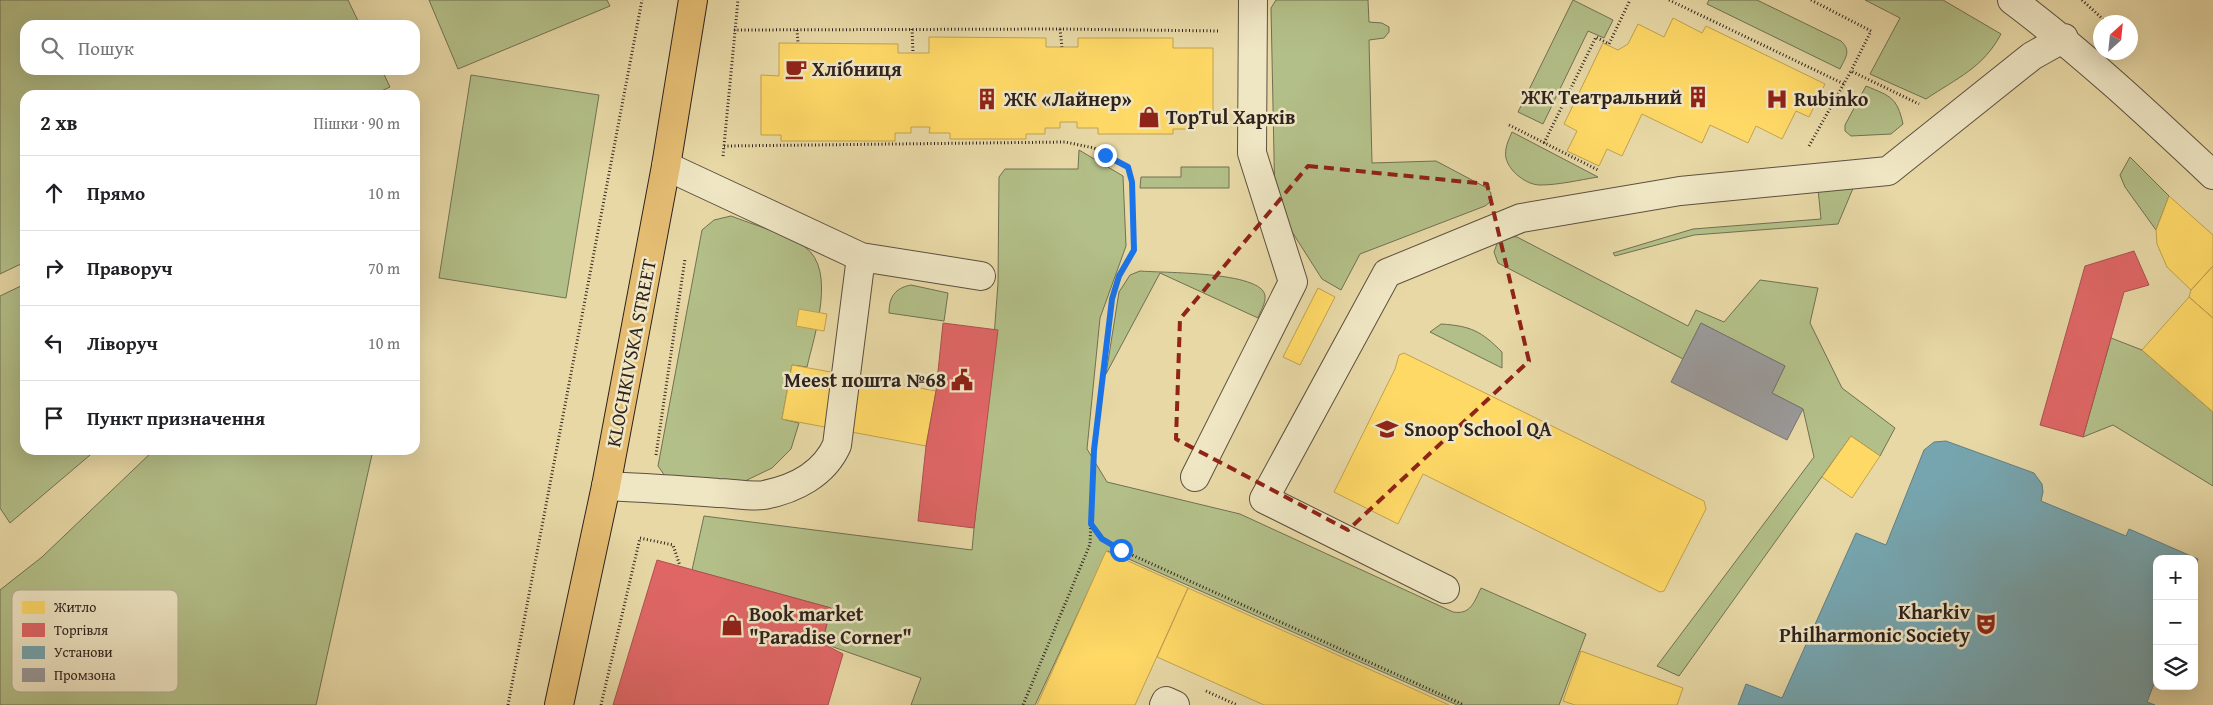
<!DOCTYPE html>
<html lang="uk">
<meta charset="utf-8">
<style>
body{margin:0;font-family:"Gentium Book Plus",serif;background:#f2f2f2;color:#202124}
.controls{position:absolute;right:15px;bottom:15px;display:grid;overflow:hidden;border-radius:10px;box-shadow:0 5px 20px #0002}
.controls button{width:45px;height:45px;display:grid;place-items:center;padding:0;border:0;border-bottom:1px solid #e0e0e0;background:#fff;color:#202124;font:25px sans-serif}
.compass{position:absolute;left:2093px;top:15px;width:45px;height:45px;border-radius:50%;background:#fff;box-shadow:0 5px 20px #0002;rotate:27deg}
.stop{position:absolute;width:15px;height:15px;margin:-11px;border:4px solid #1a73e8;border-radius:50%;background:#fff}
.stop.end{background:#1a73e8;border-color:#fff;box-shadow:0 1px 5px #0008}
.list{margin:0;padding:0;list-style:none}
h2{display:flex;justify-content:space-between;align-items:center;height:65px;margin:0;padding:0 20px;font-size:21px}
h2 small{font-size:16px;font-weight:400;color:#757577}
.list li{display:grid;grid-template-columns:32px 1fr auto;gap:15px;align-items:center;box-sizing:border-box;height:75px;padding:0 20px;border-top:1px solid #e0e0e0}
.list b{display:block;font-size:19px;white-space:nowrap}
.list em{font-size:16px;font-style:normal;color:#757577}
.icon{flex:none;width:28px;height:28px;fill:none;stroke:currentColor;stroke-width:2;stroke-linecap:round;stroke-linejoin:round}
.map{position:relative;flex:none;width:2213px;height:705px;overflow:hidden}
.search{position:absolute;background:#fff;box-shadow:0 5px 20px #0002;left:20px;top:20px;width:400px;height:55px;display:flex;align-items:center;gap:12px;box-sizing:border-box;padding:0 18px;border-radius:15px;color:#757577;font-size:19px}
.panel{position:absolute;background:#fff;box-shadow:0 5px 20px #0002;left:20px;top:90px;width:400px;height:365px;border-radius:15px}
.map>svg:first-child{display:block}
.green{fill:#b3bf88;stroke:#717053}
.homes{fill:#ffd966;stroke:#c1a250}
.shops{fill:#e06666;stroke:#ab5250}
.public{fill:#76a5af;stroke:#617e84}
.industry{fill:#999;stroke:#797574}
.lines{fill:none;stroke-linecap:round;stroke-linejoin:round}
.minor-casing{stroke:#5d5040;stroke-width:30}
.major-casing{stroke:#2f221e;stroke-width:30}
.path{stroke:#2f221e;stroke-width:3;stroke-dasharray:1 2.5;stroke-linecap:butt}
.minor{stroke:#efe6c4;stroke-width:28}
.major{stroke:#e4bc72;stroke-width:28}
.route{stroke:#1a73e8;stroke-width:6}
.marked{fill:none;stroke:#8f2418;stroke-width:4;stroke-dasharray:10 6;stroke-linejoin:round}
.labels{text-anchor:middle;stroke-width:5;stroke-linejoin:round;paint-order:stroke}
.poi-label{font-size:20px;font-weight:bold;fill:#2f221e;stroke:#efe6c4;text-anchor:start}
.street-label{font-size:20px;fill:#2f221e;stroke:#efe6c4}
.key{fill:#efe6c4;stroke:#b5ab92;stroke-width:1}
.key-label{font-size:14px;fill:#2f221e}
</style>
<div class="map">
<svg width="2213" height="705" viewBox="0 0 2213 705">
<rect width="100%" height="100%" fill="#e7d8a5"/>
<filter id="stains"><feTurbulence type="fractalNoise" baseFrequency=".004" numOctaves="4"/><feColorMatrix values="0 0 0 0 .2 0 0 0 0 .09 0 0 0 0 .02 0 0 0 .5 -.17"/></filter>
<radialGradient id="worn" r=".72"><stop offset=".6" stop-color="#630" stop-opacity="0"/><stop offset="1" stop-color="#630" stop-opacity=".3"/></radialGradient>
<path class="green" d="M0,0h348l12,25h-335v45h357l8,17 -17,8h-348v167l-25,12z
M429,0h178l3,6 -152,63z
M1276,0h92l1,22 13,1 7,4v5l-5,6 -15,2 3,123 64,-2 51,27 4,5 -1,9 -5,4 -125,48 -19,36 -19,-11 -47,-74 -4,-197z
M1573,0l40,20 -9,18 -16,-7 -45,93 -25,-12z
M1709,0h48l84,41c11,10 4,17 -1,28l-133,-65z
M1865,0h78l58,34c-18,34 -44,44 -75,65l-56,-25 30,-56z
M471,75l128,20 -33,203 -127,-20z
M1866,86c24,10 31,11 37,38l-12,10 -40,2 -6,-5v-6z
M1512,132l86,45c-19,3 -39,8 -58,8 -14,0 -31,-14 -34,-27 -2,-9 3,-19 6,-26z
M1079,150l44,26 3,70 -26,72 -13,131 20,33 133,32 213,98c18,3 21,-10 28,-24l105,46 -27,71h-102l-335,-149 -15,-5 -72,154h-124l10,-27 -99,-35 9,-35 -139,-38 12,-54 268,34 14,-149 8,-64 4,-54 1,-106 6,-8h73z
M2130,157l39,39 -13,34 -31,-43 -5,-12z
M1181,167h48v21h-89l1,-11h40z
M1854,186l-16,38 -144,11 -79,21 -2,-3 80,-24 128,-10 -3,-30z
M731,216c23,9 53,17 74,31 32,23 9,89 2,120l-15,-2 -10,54 17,4 -8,26 -19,19 -27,13 -68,-2 -12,-3 -7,-10 44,-236 12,-10z
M1507,236l10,1 171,89 8,-16 28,12 36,-42 58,8 -8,35 32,65 53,40 -15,28 -29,-20 -172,240 -22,-10 157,-209 -11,-48 -31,-16 13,-27 -84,-43 -18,36 -185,-96 -4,-11 4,-11z
M1140,271c20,2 123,0 125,25 1,7 -5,16 -7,22l-98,-45 -54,101 13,-82 11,-17z
M25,284v166h71l-86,73 -10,-15v-212z
M911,285l37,8 -4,28 -55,-8c0,-16 6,-25 22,-28z
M1441,324c30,2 40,7 61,28v16l-72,-36z
M2111,338l31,12 71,62v74l-100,-61 -30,12z
M154,450h219l-57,255h-316v-115l42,-33z"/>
<path class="homes" d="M1673,18l29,15 4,-7 119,58 -16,33 -13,-6 -14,28 -26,-13 -8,17 -38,-18 -8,18 -60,-29 -20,42 -15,-7 -8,17 -32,-15 10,-20 -13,-7 39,-81 15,7 10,-6 10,-20 26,13z
M929,37l117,1v9h32v-9h95v10h40v75h-22v6h-18v5h-75v-6h-21v-6h-17v6h-15v6h-19v5h-76v-6h-21l1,-6h-19v6h-16v8h-114v-6h-20v-60l18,1v-33l119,1v9h31z
M2169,196l44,39v31l-22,24 -24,-23 -10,-23 -1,-14z
M2213,266v52l-24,-21 2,-7z
M1318,288l17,9 -35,68 -17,-8z
M2189,297l24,21v94l-71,-62z
M799,309l28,5 -3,17 -28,-5z
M1404,353l300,148 2,8 -42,82 -4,1 -237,-118 -25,50 -64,-32 61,-123 4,-14z
M792,365l144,26 -10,55 -144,-27z
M1851,436l29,20 -28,42 -30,-21z
M1106,551l82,37 -53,117h-98z
M1188,588l261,117h-185l-107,-48z
M1581,651l102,37 -6,17h-102l-12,-4z"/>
<path class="shops" d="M2134,251l15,34 -25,7 -41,145 -43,-12 45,-159z
M943,323l55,7 -24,198 -56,-7 8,-75 10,-55z
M657,560l174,48 -9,35 21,11 -15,51h-215z"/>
<path class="public" d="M1946,441l88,32 8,11 1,8 -2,9 85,35 3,-7 69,30 -4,12v-12h-37v117l-10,26 8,3h-417l8,-21 36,14 74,-165 30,12 38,-95 10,-8z"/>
<path class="industry" d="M1701,323l84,43 -13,27 31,16 -16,31 -116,-58z"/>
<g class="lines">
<g class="minor-casing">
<path id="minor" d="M2012,0c72,54 136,114 201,175
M861,257l120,19
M1195,477l98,-195 -41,-129 1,-153
M606,486c37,2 75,4 112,7 14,0 32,4 46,2 31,-6 60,-21 73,-50l24,-188 -195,-91
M1445,589l-181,-90 123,-226 134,-55 159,-27 208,-20 144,-115 32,-18
M1164,705l2,-4 9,4"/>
</g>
<g class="major-casing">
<path id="major" d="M559,705l47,-219 60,-320 27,-166"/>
</g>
<path class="path" d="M1669,0l175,84
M1811,0l60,31 -20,40
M2082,0l24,22
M912,29l1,24
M1060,29l2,18
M734,30l326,-1 160,2
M797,30l1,13
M1509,125l89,45
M1544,143l52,-106 13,7 21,-44
M724,146l341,-4 29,6 34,19 4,15 1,68 -14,26 -7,23 -18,151 -4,94 -67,161
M1809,146l42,-75 68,33
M723,156l15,-156
M656,455l29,-196
M1092,524l10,15 19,11 343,155
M1206,691l31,14
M508,705l134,-705
M601,705l39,-167 33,7 7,21"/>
<use href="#minor" class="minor"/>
<use href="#major" class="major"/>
</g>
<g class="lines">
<path class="route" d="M1105,155l23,12 4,15 2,68 -15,26 -7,23 -18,151 -3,74 11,15 19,11"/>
</g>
<path class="marked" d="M1308,166l179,18 42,177 -181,169 -172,-91 4,-120z"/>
<defs>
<g id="cafe-bare" transform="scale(1.725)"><path d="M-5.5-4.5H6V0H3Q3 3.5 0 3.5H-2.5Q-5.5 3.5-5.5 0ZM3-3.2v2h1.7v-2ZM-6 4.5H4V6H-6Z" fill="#8f2418" stroke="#efe6c4" stroke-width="2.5" paint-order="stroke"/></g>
<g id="building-bare" transform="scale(1.725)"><path d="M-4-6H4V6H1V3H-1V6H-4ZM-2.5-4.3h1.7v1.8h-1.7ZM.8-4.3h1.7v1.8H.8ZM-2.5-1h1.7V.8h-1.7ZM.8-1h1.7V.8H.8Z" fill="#8f2418" stroke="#efe6c4" stroke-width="2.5" paint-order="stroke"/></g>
<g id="hospital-bare" transform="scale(1.725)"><path d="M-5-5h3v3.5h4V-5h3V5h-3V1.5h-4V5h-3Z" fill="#8f2418" stroke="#efe6c4" stroke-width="2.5" paint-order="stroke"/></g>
<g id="shop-bare" transform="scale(1.725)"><path d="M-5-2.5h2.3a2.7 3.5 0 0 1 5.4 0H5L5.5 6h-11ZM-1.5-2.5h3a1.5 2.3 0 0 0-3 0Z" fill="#8f2418" stroke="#efe6c4" stroke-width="2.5" paint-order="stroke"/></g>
<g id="civic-bare" transform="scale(1.725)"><path d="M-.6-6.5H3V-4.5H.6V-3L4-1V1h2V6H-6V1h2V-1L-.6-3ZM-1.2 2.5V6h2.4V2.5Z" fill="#8f2418" stroke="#efe6c4" stroke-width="2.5" paint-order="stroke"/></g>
<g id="school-bare" transform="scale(1.725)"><path d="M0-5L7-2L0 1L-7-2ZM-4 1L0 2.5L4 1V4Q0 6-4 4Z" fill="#8f2418" stroke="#efe6c4" stroke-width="2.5" paint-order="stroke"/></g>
<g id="theatre-bare" transform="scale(1.725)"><path d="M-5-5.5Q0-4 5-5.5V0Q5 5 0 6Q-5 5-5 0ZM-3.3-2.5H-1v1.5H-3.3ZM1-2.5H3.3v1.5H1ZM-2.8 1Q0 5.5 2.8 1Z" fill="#8f2418" stroke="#efe6c4" stroke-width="2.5" paint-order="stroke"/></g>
</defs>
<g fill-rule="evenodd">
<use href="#cafe-bare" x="796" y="69"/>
<use href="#building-bare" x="1698" y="97"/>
<use href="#building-bare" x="987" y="99"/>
<use href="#hospital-bare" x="1777" y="99"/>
<use href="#shop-bare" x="1149" y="117"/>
<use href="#civic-bare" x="962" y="380"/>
<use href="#school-bare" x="1387" y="429"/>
<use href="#theatre-bare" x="1986" y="624"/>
<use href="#shop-bare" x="732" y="625"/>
</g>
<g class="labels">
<g class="poi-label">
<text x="812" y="76">Хлібниця</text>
<text x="1682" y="104" text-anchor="end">ЖК Театральний</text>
<text x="1004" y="106">ЖК «Лайнер»</text>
<text x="1794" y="106">Rubinko</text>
<text x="1166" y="124">TopTul Харків</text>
<text x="946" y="387" text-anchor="end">Meest пошта №68</text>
<text x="1404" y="436">Snoop School QA</text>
<text x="1970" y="619" text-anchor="end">Kharkiv<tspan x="1970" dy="23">Philharmonic Society</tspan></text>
<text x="749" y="621">Book market<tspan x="749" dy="23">"Paradise Corner"</tspan></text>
</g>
<g class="street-label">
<text transform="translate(631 353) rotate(-79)" y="7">KLOCHKIVSKA STREET</text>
</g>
</g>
<rect x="12" y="590" width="166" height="102" rx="8" class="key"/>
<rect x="22" y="601" width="23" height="13" fill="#ffd966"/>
<rect x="22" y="623" width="23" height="14" fill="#e06666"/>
<rect x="22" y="646" width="23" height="13" fill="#76a5af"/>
<rect x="22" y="668" width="23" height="14" fill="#999"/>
<g class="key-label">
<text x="54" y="612">Житло</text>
<text x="54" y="635">Торгівля</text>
<text x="54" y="657">Установи</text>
<text x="54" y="680">Промзона</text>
</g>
<rect width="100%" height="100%" filter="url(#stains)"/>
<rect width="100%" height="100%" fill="url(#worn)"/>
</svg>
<div class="controls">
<button>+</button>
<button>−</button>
<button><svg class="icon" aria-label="layers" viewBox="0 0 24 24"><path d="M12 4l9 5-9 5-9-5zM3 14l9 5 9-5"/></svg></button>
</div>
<svg class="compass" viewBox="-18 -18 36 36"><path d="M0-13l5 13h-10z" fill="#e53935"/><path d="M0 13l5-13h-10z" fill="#757577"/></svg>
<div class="stop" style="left:1121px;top:550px"></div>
<div class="stop end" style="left:1105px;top:155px"></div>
<div class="search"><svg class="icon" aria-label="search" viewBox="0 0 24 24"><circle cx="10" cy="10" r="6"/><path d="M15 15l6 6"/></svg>Пошук</div>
<section class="panel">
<h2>2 хв<small>Пішки · 90 m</small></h2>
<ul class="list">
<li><svg class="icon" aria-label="ahead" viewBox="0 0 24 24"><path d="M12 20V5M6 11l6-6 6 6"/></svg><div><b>Прямо</b></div><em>10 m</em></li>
<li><svg class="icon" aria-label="right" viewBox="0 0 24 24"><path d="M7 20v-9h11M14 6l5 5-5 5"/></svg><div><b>Праворуч</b></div><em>70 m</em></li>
<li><svg class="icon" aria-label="left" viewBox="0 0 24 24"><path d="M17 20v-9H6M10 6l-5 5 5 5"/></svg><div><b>Ліворуч</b></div><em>10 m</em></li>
<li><svg class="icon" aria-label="arrive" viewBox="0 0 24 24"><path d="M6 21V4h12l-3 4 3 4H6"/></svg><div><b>Пункт призначення</b></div></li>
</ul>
</section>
</div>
